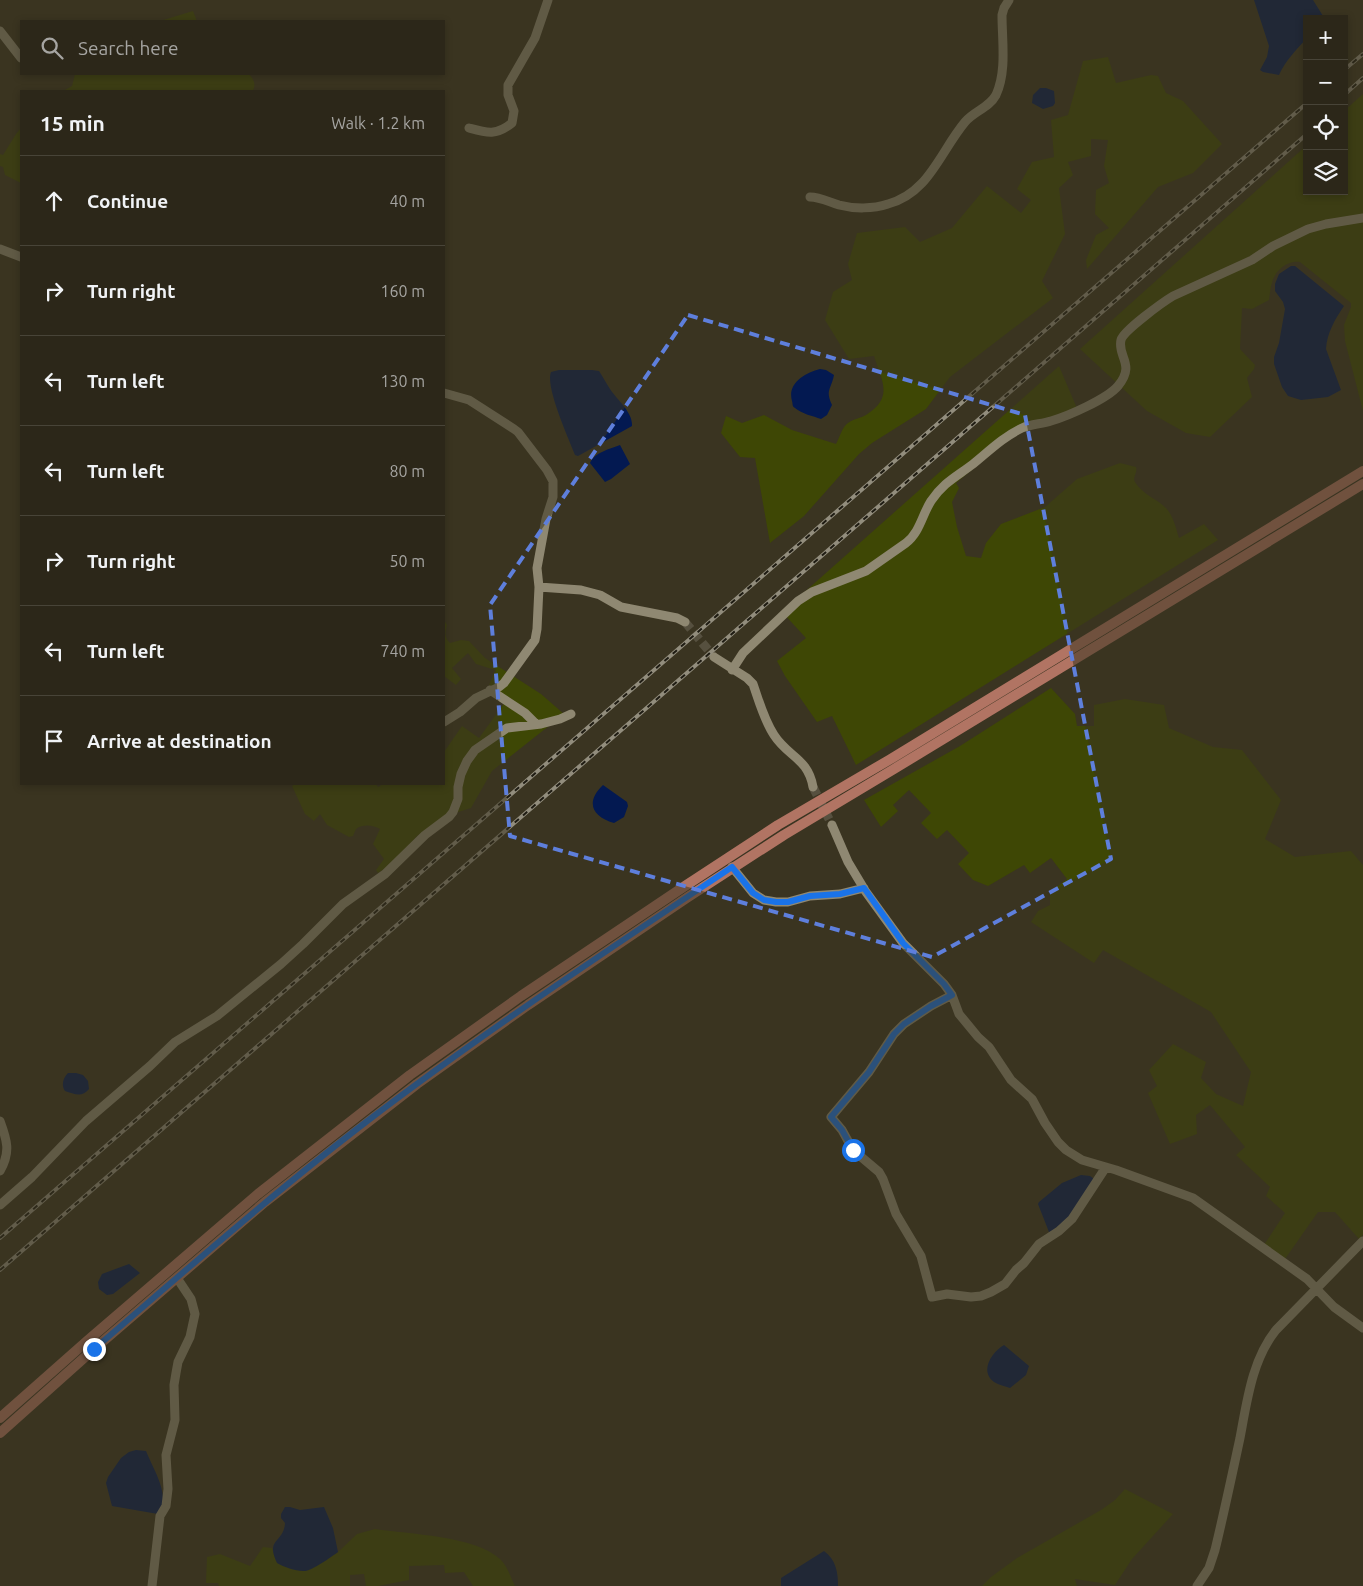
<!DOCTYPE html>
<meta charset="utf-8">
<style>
body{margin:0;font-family:Ubuntu,sans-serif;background:#383326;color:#f1f3f6}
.controls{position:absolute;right:15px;top:15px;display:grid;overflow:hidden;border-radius:0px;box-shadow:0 2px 8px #0003}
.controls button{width:45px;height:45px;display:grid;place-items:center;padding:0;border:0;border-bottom:1px solid #484438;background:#2c2719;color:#f1f3f6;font:25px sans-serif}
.stop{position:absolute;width:15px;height:15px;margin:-11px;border:4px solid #1a73e8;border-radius:50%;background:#fff}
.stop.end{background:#1a73e8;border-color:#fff;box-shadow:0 1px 5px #0008}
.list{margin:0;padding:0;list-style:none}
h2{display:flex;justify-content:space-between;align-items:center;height:65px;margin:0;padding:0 20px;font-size:21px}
h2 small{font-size:16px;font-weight:400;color:#a6a5a2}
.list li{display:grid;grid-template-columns:32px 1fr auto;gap:15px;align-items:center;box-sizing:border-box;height:90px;padding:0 20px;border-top:1px solid #484438}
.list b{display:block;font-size:19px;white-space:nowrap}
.list em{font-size:16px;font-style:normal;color:#a6a5a2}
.icon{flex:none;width:28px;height:28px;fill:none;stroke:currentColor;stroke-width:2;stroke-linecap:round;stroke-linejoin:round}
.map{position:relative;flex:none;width:1363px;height:1586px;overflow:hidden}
.search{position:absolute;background:#2c2719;box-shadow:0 2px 8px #0003;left:20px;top:20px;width:425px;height:55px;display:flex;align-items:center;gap:12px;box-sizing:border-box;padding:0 18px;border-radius:0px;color:#a6a5a2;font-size:19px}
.panel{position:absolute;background:#2c2719;box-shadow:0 2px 8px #0003;left:20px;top:90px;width:425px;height:695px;border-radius:0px}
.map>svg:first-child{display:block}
.green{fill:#3e4705}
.water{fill:#031951}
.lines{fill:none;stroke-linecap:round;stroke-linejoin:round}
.minor-tunnel{stroke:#56503f;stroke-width:9;stroke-dasharray:9 4.5;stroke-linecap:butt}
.minor{stroke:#8f8872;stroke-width:9}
.major{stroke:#b17463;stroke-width:10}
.rail-casing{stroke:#928d7d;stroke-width:4}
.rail{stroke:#1f1c13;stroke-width:2;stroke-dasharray:5.5;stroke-linecap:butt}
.route{stroke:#1a73e8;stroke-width:6}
.marked{fill:none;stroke:#5e7fdc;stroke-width:4;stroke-dasharray:10 6;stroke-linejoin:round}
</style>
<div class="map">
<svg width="1363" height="1586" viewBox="0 0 1363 1586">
<rect width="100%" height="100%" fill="#3a3421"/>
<path class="green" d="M193,11l4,10h-37z
M1108,57l8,26 35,-8 7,1 8,17 17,8 39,43 -29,29 -35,14 -71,82 -1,-9 10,-25 13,-7 -14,-14 1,-24 13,-7 -5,-17 4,-26 -17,-1v17l-23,6 5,13 -14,13 6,46 -23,47 11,17 -103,79 -24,32 -54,34 -13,11 -55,62 -34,27 -15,-85 -15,-1 -19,-24 5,-17 16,7 22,-8 28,15 44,14c4,-7 6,-17 12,-21 5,-4 13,-5 18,-8 28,-18 16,-33 8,-59l-25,3 -24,-39 8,-28 19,-12 -4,-16 9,-31 48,-6 15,15 32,-14 35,-42 34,27 10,-13 -14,-11 15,-27 22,-5 -3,-37 17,-5 15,-54z
M75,74h174c5,6 7,9 4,17h-190l9,-5z
M1363,94v317l-18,-70 -1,-16 7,-18v-4l-51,-41c-12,-2 -25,8 -28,21 -2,5 -2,11 -3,17l-17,9 -10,-1 -2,41 15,16 -1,4 -7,9 5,19 -42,40 -24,-4 -39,-22 -67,-62 227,-204v46h37v-80z
M21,128v55l-16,-8 -2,-8 -3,-1v-12l3,1 13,-21z
M1059,366l20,47 -51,16 -14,6 -58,48 3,5 -7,14 5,25 9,29 15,2 5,-15 15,-19 44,-17 32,-28 43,-16 16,4c2,6 -4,10 -1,15 7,12 22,17 31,26 7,7 10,20 13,30l25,-14 14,16 -362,225 -24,-49 -15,6 -32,-46 -8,-15 29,-23 -24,-26z
M444,620l3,5c-2,8 -3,12 3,18l11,-3 8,1 16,17 56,36 23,20 -72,57 -21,37 -22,7 -32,21 -25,28 -14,9 -2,-3 8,-11 -11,-15 7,-15c-7,-4 -17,-5 -24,0l-3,7 -4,1 -22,-12 -7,-11 -6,7 -9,-7 -13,-28 3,-2h81l2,3 5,-3h61v-32l18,-26 17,12 29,-40 -19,-13 6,-15 -19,-6 -8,-11 -16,15 9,11 -5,6 -12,-9z
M1051,688l24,26 2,12h17v-21l31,-6 39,6 5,23 44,19 29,3 39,50 -16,39 30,18 56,-6 12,14v370l-4,4 -24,-27h-17l-33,47 -21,-14 21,-32 -19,-17 4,-9 -34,-32 9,-8 -35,-42 -14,10 1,19 -27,10 -22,-51 9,-7 -8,-16 24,-26 33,18 -5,16 15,16 27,12 8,-34 -40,-60 -108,-62 -9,13 -63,-41 7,-11 12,-6v-13l17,-13 -16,-21 -21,15 -6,-8 -36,21 -15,-6 -15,-16 11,-11 -22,-23 -10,9 -16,-16 10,-10 -22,-23 -16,15 5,6 -17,16 -17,-27 96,-54z
M1125,1489l48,25 -41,45 -17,26 -40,-6 2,7h-95l9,-9 26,-19 84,-48 14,-10z
M375,1529c34,5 100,7 125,30 7,6 11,19 15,27h-42l-9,-14 -19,1 -1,-8 -35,1v14l-31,6h-12l-2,-12 -14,1v11h-131l-1,-3h-12l1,-26 13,-3 30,12 13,-19 9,1 4,13 7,5 53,-12 21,-20z"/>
<path class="water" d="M1254,0h59l10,16v3h-16v19c-11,12 -21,22 -28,37l-16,-3 -3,-2 7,-13 2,-11z
M1040,88h6l8,3 1,12 -2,3 -10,3 -11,-6 1,-8z
M1291,266h4l49,40c-9,13 -17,27 -18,43l15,41 -13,7 -27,3 -13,-4 -6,-9 -8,-23v-7l5,-14 6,-34 -2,-7 -8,-11v-7l4,-10z
M820,369l6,1 8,5c-3,15 -9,15 -2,30l-5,10 -6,4c-8,-3 -19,-5 -26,-11 -3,-2 -2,-3 -3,-7 -5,-18 13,-28 28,-32z
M559,370h33l7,1c4,6 7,12 11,18 7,11 23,23 22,37l-54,30 -3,-1c-6,-16 -30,-68 -24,-83z
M620,445l10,19 -19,15 -6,3 -15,-19c5,-11 20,-14 30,-18z
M603,785l24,17 1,4 -4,11 -10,6c-22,-6 -29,-21 -11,-38z
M68,1073h8l7,2 5,6 1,8c-7,9 -15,5 -24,2 -4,-6 -2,-13 3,-18z
M1081,1175l9,1 4,3 -22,36 -21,17h-2l-11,-28 1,-2 23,-19z
M129,1264l11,9 -27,21 -6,1 -8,-6 -1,-7 4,-8z
M1004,1345l25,21 -3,9 -16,13c-5,-2 -11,-3 -16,-6 -15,-11 -2,-30 10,-37z
M136,1450l10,1c7,18 26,46 12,63l-46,-8 -6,-23 2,-6 13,-19 8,-6z
M285,1507h5l10,3 24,-3 9,21 5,24c-7,5 -27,20 -35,19 -8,0 -19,-4 -26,-8 -12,-25 7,-20 8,-40l-4,-5v-4z
M824,1551c12,9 14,21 14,35h-57v-8z"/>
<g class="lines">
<path class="minor-tunnel" d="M685,622l29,35
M813,787l19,38"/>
<path class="minor" d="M0,31l21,27
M469,128c18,5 27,8 43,-5l2,-12 -6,-16v-10l27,-47 13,-38
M810,197c10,0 19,5 29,8 15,4 34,4 49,-1 41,-11 52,-52 77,-82 9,-11 24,-14 31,-27 11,-24 6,-54 6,-80l2,-7 5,-8
M0,249l21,8
M444,393l25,7 45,29 4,3 29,38 6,11v16l-7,22 -9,49 2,19 42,3 19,5 21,12 56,11 8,4
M714,657l33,21 6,6c6,17 11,36 21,51 14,22 34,23 39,52
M732,670l11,-17 55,-52 14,-9 54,-21 40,-28c14,-11 16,-28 25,-42 13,-19 25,-24 42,-37 16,-13 30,-27 49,-36 9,-4 20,-4 29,-7 17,-5 56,-22 67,-35 18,-22 -1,-29 3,-46 2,-9 42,-38 52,-44l79,-36 21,-14 35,-17 18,-5 37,-6
M490,690l35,23 11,11
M444,722l16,-10 16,-14 23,-11 5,-4 31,-43 2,-11 2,-42
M832,825l16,37 18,30 37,51 41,41 8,11 7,19 19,23 11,10 22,33 21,19 13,24 13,19 8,8 16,10 34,10 77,28 114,81 27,28 29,21
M732,867l21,26 11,7 12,2h12l22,-6 30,-2 24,-6
M952,995l-21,11 -27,18 -10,10 -25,38 -38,45 11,13 11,20 26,22 4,7 13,35 25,42 11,41 15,-3 24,3 10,-1 10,-4 14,-8 11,-14 8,-7 15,-19 20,-13 13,-12 34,-52
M0,1121c7,19 11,31 0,50
M0,1205l32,-28 54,-56 64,-55 25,-24 42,-26 64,-52 22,-20 40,-40 42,-30 40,-39 24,-18 4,-5 5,-13v-12l3,-13 6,-13 8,-11 32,-22 34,-4 19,-5 11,-5
M152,1586l8,-70 6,-10 2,-17 -2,-34 9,-35 -1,-35 2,-12 2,-11 12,-25 5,-23 -4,-15 -14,-21
M1197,1586l12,-18 6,-18c9,-37 17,-75 25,-112 7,-37 12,-78 36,-108l87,-89"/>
<path class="major" d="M0,1418l87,-77 171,-147 152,-119 111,-79 161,-108 96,-63 111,-65 474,-289
M0,1433l94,-84 171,-147 152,-118 111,-79 160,-108 96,-62 110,-66 469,-285"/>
<g class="rail-casing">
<path id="rail" d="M1344,70l19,-16
M1344,95l19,-17
M0,1238l1307,-1135
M0,1270l1307,-1136"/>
</g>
<use href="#rail" class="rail"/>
</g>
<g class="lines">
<path class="route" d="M94,1349c90,-77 178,-155 272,-227 118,-90 242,-172 366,-255l21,26 11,7 12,2h12l22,-6 30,-2 24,-6 39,55 41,41 8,11 -21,11 -27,18 -10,10 -25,38 -38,45 11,13 11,20"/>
</g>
<path d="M0 0H1363V1586H0ZM688,315l337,100 86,444 -179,98 -422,-121 -20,-231z" fill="#3a3421" fill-opacity=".55" fill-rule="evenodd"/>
<path class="marked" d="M688,315l337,100 86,444 -179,98 -422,-121 -20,-231z"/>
</svg>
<div class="controls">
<button>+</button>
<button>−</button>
<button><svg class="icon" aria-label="locate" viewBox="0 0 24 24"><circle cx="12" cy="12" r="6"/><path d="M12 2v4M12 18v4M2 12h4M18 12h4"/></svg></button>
<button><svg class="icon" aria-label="layers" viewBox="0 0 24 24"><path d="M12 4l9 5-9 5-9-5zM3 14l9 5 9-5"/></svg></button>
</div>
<div class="stop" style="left:853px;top:1150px"></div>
<div class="stop end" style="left:94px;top:1349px"></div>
<div class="search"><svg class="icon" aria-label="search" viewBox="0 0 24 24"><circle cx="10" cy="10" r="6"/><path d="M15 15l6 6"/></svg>Search here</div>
<section class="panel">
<h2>15 min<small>Walk · 1.2 km</small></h2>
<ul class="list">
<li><svg class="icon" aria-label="ahead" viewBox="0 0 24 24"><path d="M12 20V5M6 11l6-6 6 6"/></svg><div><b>Continue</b></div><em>40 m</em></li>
<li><svg class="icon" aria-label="right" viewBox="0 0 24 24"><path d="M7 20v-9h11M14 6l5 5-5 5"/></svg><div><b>Turn right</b></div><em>160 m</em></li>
<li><svg class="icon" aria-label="left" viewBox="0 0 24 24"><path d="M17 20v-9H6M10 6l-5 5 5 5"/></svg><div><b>Turn left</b></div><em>130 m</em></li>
<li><svg class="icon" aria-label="left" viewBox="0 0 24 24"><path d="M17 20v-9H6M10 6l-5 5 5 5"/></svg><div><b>Turn left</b></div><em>80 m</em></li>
<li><svg class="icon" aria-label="right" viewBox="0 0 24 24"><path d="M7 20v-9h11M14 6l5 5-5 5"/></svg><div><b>Turn right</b></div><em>50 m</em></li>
<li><svg class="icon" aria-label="left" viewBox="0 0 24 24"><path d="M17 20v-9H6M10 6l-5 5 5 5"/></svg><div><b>Turn left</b></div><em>740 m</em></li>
<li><svg class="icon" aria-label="arrive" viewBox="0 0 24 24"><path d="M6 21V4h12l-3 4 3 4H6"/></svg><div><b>Arrive at destination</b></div></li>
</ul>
</section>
</div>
